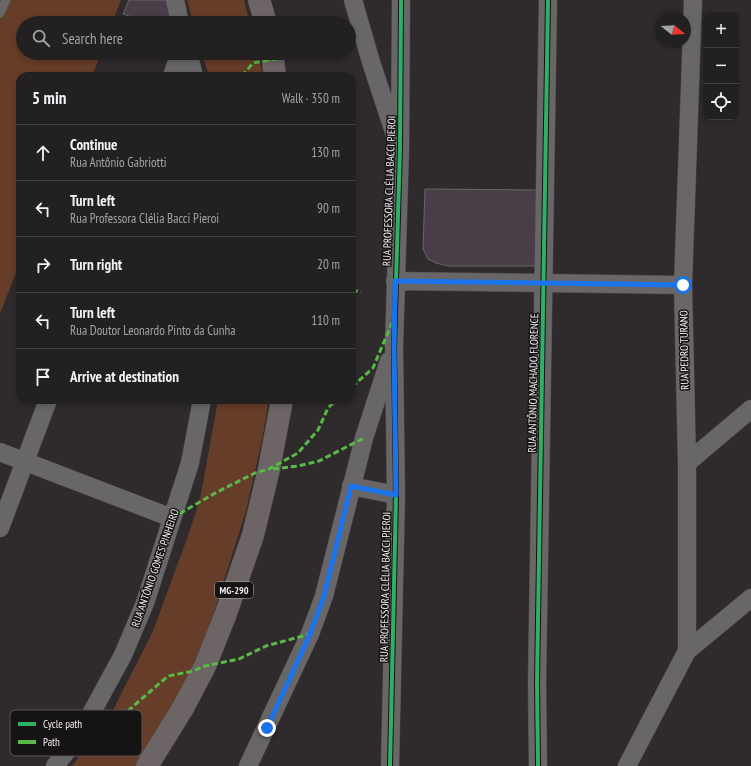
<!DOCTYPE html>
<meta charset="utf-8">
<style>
body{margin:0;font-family:"PT Sans Narrow",sans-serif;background:#2b282a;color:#f1f3f6}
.controls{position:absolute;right:12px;top:12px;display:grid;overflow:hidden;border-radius:8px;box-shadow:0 2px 6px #0003}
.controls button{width:36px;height:36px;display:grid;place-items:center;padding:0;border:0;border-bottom:1px solid #403e40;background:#232022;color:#f1f3f6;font:20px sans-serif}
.compass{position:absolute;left:655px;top:12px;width:36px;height:36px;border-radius:50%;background:#232022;box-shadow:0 2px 6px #0003;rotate:108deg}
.stop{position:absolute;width:12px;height:12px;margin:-9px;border:3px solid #1a73e8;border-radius:50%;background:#fff}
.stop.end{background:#1a73e8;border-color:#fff;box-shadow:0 1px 4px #0008}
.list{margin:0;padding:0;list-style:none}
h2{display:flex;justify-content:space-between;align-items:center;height:52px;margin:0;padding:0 16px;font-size:17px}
h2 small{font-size:13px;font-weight:400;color:#a3a3a5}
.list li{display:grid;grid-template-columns:26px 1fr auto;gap:12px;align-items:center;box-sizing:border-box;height:56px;padding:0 16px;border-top:1px solid #403e40}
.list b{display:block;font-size:15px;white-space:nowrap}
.list p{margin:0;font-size:13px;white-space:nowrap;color:#a3a3a5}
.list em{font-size:13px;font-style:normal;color:#a3a3a5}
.icon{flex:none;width:22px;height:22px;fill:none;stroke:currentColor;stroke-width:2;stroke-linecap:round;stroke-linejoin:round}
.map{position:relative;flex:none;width:751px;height:766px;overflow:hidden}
.search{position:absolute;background:#232022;box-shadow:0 2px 6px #0003;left:16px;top:16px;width:340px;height:44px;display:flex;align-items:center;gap:10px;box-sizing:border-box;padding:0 14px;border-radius:22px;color:#a3a3a5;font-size:15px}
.panel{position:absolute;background:#232022;box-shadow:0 2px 6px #0003;left:16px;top:72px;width:340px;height:332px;border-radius:12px}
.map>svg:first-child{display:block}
.green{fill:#663d28}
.building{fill:#493e48;stroke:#696567}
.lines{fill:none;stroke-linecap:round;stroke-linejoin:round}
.service-casing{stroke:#4b4749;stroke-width:10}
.minor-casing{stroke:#4b4749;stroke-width:19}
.trunk-casing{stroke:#4b4749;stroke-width:23}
.service{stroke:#696667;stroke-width:9}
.minor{stroke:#696667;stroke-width:18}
.trunk{stroke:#6c6465;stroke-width:22}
.quiet{stroke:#58b947;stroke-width:3;stroke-dasharray:6 3;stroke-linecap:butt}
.cycleway-casing{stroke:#161314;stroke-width:6}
.cycleway{stroke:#2db169;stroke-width:4}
.route{stroke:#1a73e8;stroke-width:5}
.labels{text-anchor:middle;stroke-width:3;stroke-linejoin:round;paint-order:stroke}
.shield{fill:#161314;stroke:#b0acad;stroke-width:1}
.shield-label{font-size:10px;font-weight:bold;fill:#f2edee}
.street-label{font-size:11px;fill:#f2edee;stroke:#161314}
.key{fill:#161314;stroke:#585455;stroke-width:1}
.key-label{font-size:11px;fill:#f2edee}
</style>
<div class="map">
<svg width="751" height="766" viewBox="0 0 751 766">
<rect width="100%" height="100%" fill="#2f2b2d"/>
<path class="green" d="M0,0h121l-9,23h-89v30h78l-9,23h-72v186l-20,52z
M187,0h57l6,23h-57z
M202,53h56l5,23h-54z
M218,400h51l-7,40 -16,71 -39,123 -24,53 -46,79h-65l38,-50 43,-85 36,-98 11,-34z"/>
<path class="building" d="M129,0h41l5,23h-25l-27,-9z
M425,189l115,1 -2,76h-90l-12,-3 -8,-4 -5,-10z"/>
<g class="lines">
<g class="service-casing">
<path id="service" d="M0,13l6,-13"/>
</g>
<g class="minor-casing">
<path id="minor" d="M175,0l5,23
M353,0l18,62 24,73
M188,53l6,23
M172,76l8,-23
M395,281l288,4
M0,452l172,66
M687,463l64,-54
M351,486l45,9
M0,528l48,-128
M687,651v-188l-4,-178 10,-285
M55,766l25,-32 43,-79 22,-52 45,-140 12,-63
M248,766l62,-132 14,-38 40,-158 25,-77
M390,766l6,-271 -2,-148 6,-198 1,-149
M538,766l-1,-83 11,-683
M627,766l60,-115 64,-53"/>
</g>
<g class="trunk-casing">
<path id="trunk" d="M259,0l7,23
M272,53l3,23
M147,766l36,-58 22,-42 20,-50 28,-81 16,-66 13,-69"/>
</g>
<use href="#service" class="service"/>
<use href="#minor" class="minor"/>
<use href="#trunk" class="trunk"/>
<path class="quiet" d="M253,23l12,-3 13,3
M242,76l11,-13 58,-10
M352,290l9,2
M352,387l21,-19 19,-45
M273,469l25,-3 21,-5 45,-23
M172,518l45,-26 38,-19 14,-4 29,-16 20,-23 10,-22 8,-8
M80,734l17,-3 25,-15 46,-40 25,-5 12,-5 34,-7 27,-13 44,-12"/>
<g class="cycleway-casing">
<path id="cycleway" d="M390,766l6,-271 -2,-148 6,-198 1,-149
M538,766l-1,-83 11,-683"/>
</g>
<use href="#cycleway" class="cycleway"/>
</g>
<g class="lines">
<path class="route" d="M267,728l43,-94 14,-38 27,-110 45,9 -2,-148 1,-66 288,4"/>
</g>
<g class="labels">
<rect class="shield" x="215" y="582" width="38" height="16" rx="3"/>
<g class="shield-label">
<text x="234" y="594">MG-290</text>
</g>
<g class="street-label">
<text transform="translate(389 191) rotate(-88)" y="4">RUA PROFESSORA CLÉLIA BACCI PIEROI</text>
<text transform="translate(684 350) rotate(-91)" y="4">RUA PEDRO TURANO</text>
<text transform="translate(533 383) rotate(-89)" y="4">RUA ANTÔNIO MACHADO FLORENCE</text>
<text transform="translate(155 568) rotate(-71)" y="4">RUA ANTÔNIO GOMES PINHEIRO</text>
<text transform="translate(385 587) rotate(-89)" y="4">RUA PROFESSORA CLÉLIA BACCI PIEROI</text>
</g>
</g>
<rect x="10" y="710" width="132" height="46" rx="6" class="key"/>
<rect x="18" y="722" width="18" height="4" fill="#2db169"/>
<rect x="18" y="740" width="18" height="4" fill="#58b947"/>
<g class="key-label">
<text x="43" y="728">Cycle path</text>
<text x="43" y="746">Path</text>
</g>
</svg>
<div class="controls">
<button>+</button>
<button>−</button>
<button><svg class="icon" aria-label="locate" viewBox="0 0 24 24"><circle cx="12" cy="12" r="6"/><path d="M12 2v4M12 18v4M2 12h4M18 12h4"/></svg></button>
</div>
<svg class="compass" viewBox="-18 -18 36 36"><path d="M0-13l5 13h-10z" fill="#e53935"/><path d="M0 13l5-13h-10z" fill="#a3a3a5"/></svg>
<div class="stop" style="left:683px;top:285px"></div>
<div class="stop end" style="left:267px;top:728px"></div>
<div class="search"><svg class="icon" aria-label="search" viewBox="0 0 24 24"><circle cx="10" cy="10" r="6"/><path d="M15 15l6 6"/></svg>Search here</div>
<section class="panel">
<h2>5 min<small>Walk · 350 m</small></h2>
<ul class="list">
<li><svg class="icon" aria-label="ahead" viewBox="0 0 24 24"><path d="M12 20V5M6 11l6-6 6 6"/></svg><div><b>Continue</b><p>Rua Antônio Gabriotti</p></div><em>130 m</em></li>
<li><svg class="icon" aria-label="left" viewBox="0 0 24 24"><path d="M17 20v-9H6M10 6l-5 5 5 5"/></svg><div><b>Turn left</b><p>Rua Professora Clélia Bacci Pieroi</p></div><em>90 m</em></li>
<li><svg class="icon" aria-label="right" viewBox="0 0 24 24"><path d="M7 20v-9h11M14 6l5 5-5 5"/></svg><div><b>Turn right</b></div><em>20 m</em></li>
<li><svg class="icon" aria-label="left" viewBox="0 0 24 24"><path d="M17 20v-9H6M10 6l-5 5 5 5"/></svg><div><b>Turn left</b><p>Rua Doutor Leonardo Pinto da Cunha</p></div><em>110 m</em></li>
<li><svg class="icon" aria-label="arrive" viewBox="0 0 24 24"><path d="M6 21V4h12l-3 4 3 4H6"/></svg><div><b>Arrive at destination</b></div></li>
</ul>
</section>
</div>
